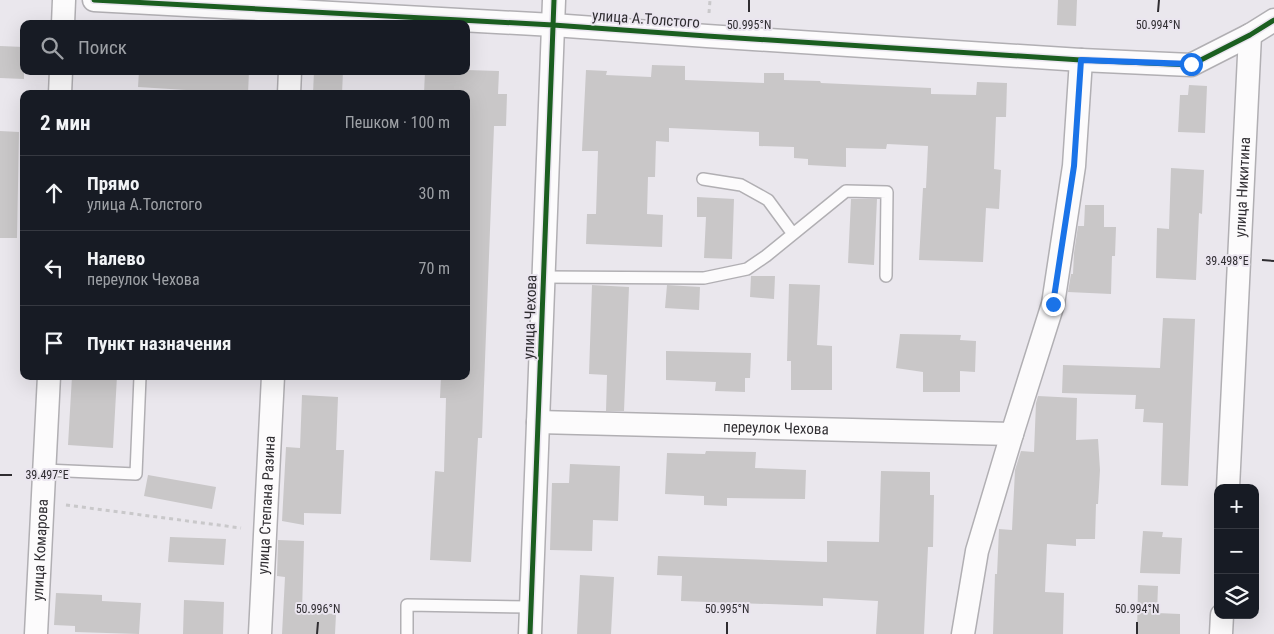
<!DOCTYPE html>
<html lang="ru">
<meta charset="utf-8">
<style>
body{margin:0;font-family:"Roboto Condensed",sans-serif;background:#242831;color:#f1f3f6}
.controls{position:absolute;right:15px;bottom:15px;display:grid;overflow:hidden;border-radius:10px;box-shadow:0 5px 20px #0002}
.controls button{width:45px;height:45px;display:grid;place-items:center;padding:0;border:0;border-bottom:1px solid #363941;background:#171b24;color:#f1f3f6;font:25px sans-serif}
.stop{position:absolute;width:15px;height:15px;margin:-11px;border:4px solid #1a73e8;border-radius:50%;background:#fff}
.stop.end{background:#1a73e8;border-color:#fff;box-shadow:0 1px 5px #0008}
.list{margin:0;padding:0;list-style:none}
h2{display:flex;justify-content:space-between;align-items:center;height:65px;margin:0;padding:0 20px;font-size:21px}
h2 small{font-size:16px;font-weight:400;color:#9ea1a6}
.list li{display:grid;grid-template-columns:32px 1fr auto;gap:15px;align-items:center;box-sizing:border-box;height:75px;padding:0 20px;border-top:1px solid #363941}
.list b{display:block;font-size:19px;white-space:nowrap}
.list p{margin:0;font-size:16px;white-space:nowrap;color:#9ea1a6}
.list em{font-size:16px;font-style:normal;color:#9ea1a6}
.icon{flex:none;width:28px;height:28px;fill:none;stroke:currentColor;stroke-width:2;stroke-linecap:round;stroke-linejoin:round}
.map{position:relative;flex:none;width:1274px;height:634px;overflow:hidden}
.search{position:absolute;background:#171b24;box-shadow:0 5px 20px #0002;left:20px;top:20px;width:450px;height:55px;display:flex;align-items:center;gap:12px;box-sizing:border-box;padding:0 18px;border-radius:10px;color:#9ea1a6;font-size:19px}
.panel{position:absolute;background:#171b24;box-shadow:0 5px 20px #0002;left:20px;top:90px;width:450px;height:290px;border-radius:10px}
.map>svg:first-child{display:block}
.building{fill:#c9c7c8}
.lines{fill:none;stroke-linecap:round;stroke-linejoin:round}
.service-casing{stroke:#b1afb3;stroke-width:14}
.minor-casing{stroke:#b1afb3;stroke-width:25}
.path{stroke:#c9c8ca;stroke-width:3;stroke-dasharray:4 4;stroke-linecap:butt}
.service{stroke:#fcfbfc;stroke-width:11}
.minor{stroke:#fcfbfc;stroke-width:22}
.cycleway-casing{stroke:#eae5ef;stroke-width:8}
.cycleway{stroke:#1b5e20;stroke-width:5}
.route{stroke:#1a73e8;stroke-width:6}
.ticks{fill:none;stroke:#2f2d31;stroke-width:2}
.labels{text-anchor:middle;stroke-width:4;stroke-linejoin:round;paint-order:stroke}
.street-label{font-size:15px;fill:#2f2d31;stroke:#eae5ef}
.ticks-label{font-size:12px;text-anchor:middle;fill:#2f2d31;stroke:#eae5ef;stroke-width:4;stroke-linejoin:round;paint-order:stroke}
</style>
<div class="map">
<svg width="1274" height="634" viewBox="0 0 1274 634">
<rect width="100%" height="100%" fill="#eae7ed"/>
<path class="building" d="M1058,0h19l-1,26 -19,-1z
M0,46l24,1v32l-24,-1z
M652,65l33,1v14l79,3v-10h20v7l36,1 1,2 110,5v6l45,1 1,-13 30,1 -1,34h-10l-2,52 7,1 -2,39 -13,-1 -3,54 -64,-2 4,-72h3l2,-42 -41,-2 -1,5 -40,-1v19l-38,-2v-6l-14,-1v-11l-35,-1v-14l-90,-4v14l-13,-1 -1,36h-7l-1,37 16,1 -1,32 -76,-3 1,-30h9l2,-63h-16l4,-81 21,1 -1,4 45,2z
M466,70l33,1 -1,23h9l-1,32h-12l-12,312h-4l-7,124 -41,-2 5,-89 9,1 2,-74h-6l1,-22h25v-282h-42l1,-23h41z
M139,71h110l-1,23 -46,-2v-1l-64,-4z
M314,71h29l-1,23h-29z
M1189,85l18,1 -2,47 -27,-1 2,-37h8z
M0,131l19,1 -2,106h-17z
M1171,168l33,2 -2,44 -3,-1 -3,67 -40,-2 1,-50 12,1z
M697,197l37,2 -2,60 -28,-1 2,-41h-9z
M851,199h26l-3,66 -26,-2z
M1085,205h19v22h12l-1,29h-3l-1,38 -43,-2 3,-18h2l1,-21 4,-27h6z
M751,276h24l-1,23 -24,-2z
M789,284l31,1 -3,60 15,1v44h-41v-29h-4z
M592,285l37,2 -5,124h-18l1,-36 -18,-1z
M667,285l33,2 -1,23 -34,-2z
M1163,318l32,1 -7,167 -27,-1 2,-62 -20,-1 1,-13h-9l1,-14 -74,-2 1,-28 97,3z
M900,334l61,1 -1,5 16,1 -1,31 -15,-1v21h-37v-20l-27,-4z
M666,351l85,2 -1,25h-5v14l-30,-1 1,-9 -50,-2z
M72,376h45l-4,72 -45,-3z
M302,395l36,2 -2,53h8l-3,64 -37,-1v12l-22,-4 4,-74 14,1z
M1038,396l39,2 -1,42 22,-1 2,31 -2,34h-2l-1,35h-19v7l-29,-2 -2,48 19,1 -1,41h-70l2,-60h2l2,-45 13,1 3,-60 6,-19 13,1 2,-49z
M706,451l50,1 -1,16 51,2 -1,29 -78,-1v8l-23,-1v-9l-39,-2 2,-41 38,1z
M570,464l50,2 -2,55 -25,-1 -1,31 -42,-1 2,-67h17z
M881,471l49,1v23h4l-1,52h-5l-4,87h-48l2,-33 -55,-3v8l-142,-5 1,-25 -25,-1 1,-19 169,6v-21l52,1z
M148,475l68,12 -4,22 -68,-13z
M1143,531l20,1 -1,5 20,1 -2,36 -40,-1z
M170,537l56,2 -2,26 -56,-3z
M278,540l26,1 -2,71 34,2 -1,20h-53l3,-57 -8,-1z
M580,575l34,2 -3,57h-34z
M1138,585l20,1 -1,27 23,1v20h-43z
M56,593l46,2v6l39,2 -2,31 -64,-2v-6l-21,-1z
M184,600l40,2 -1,32h-40z"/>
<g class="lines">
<g class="service-casing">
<path id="service" d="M703,179l38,6 27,15 25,34
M544,277l160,1 43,-9 19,-13 80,-65 41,1 -1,84
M45,470l91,4 4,-97
M407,634v-29l124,2"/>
</g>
<g class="minor-casing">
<g id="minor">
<path d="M94,0l459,25 154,11 374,24 110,5 59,-30 24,-15"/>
<path d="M63,24l1,-24"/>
<path d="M60,94l1,-23"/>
<path d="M289,94l1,-23"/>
<path id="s1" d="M538,422l474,12"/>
<path id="s2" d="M1228,488l22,-453"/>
<path id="s3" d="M36,634l13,-258"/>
<path id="s4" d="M260,634l13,-258"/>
<path d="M530,634l24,-634"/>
<path d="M963,634l14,-83 35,-117 41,-130 21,-138 7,-106"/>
<path d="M1221,634l1,-19"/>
</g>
</g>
<path class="path" d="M709,13l1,-13
M66,505l175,23"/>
<use href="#service" class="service"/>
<use href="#minor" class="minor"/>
<g class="cycleway-casing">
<path id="cycleway" d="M94,0l459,25 154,11 374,24 110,5 59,-30 24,-15
M530,634l24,-634"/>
</g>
<use href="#cycleway" class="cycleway"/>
</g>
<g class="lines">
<path class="route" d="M1053,304l21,-138 7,-106 110,4"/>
</g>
<path class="ticks" d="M749,12v-12M1158,12l1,-12M1262,260l12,1M0,475h12M317,634l1,-12M727,634v-12M1137,634v-12"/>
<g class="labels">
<g class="street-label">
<text transform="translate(646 19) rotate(4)" y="5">улица А.Толстого</text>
<text dy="5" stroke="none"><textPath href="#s2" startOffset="301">улица Никитина</textPath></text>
<text transform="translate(530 317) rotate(-88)" y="5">улица Чехова</text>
<text dy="5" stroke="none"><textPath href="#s1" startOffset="238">переулок Чехова</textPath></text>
<text dy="5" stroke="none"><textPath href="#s4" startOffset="129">улица Степана Разина</textPath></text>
<text dy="5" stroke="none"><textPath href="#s3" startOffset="84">улица Комарова</textPath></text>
</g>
</g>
<g class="ticks-label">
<text x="749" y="29">50.995°N</text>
<text x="1158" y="29">50.994°N</text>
<text x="1227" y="265">39.498°E</text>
<text x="47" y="479">39.497°E</text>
<text x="318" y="613">50.996°N</text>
<text x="727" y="613">50.995°N</text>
<text x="1137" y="613">50.994°N</text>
</g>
</svg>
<div class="controls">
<button>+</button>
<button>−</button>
<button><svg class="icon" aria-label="layers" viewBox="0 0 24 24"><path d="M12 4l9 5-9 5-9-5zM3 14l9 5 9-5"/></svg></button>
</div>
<div class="stop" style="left:1191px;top:64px"></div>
<div class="stop end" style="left:1053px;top:304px"></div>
<div class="search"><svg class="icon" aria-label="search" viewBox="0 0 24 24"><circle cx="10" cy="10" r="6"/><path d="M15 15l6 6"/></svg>Поиск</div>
<section class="panel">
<h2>2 мин<small>Пешком · 100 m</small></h2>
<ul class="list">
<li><svg class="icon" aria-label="ahead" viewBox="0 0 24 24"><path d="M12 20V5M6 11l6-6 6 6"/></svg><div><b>Прямо</b><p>улица А.Толстого</p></div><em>30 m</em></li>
<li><svg class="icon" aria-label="left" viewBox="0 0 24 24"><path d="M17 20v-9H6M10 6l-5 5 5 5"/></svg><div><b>Налево</b><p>переулок Чехова</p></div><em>70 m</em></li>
<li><svg class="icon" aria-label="arrive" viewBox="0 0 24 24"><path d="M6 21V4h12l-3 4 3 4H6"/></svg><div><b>Пункт назначения</b></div></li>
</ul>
</section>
</div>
